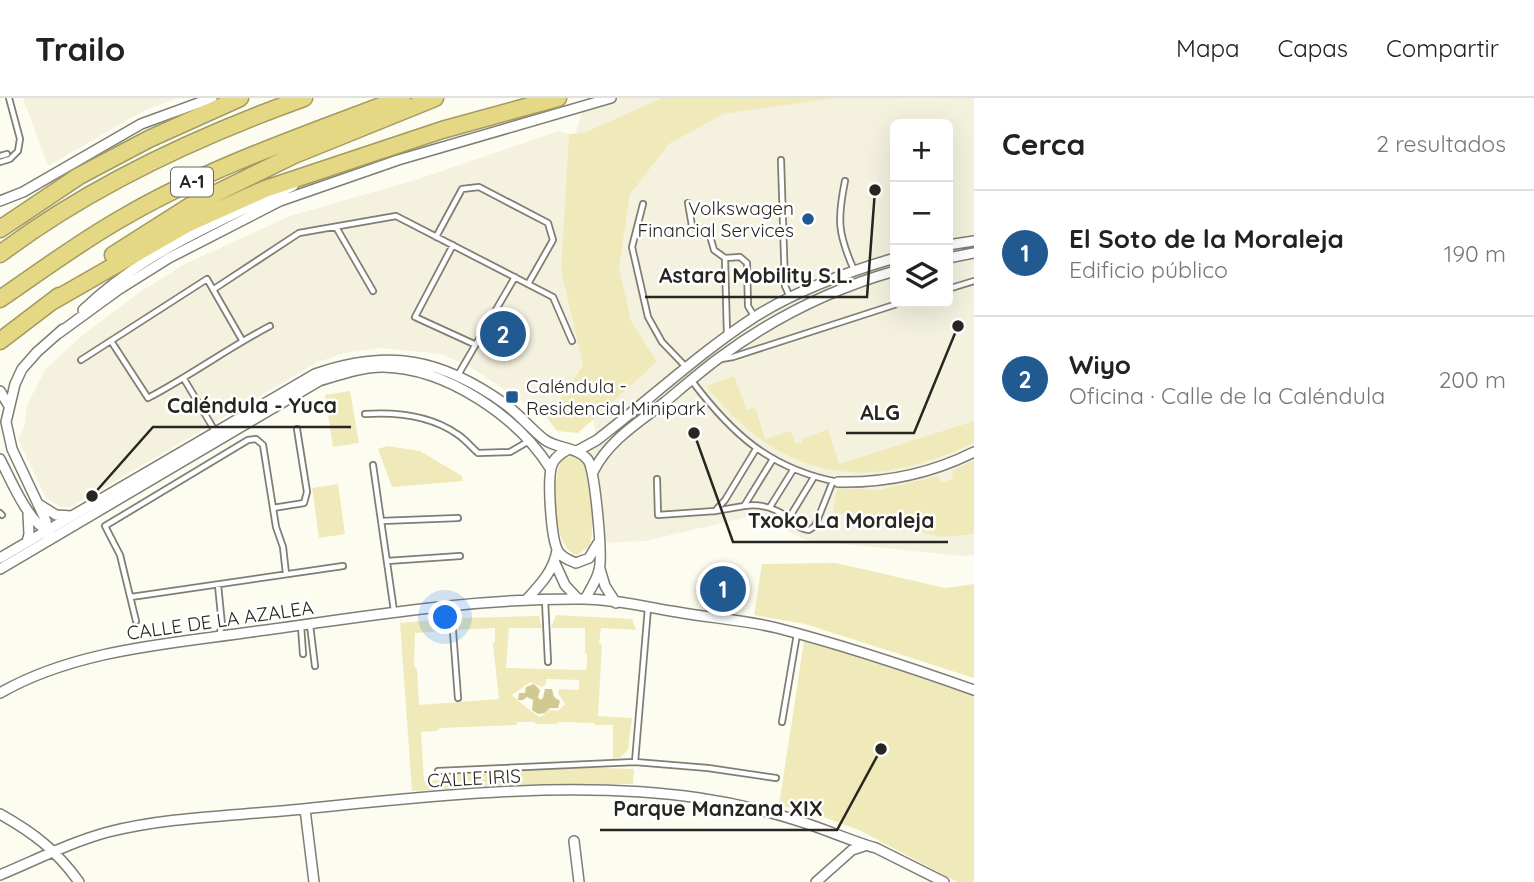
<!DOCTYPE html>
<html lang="es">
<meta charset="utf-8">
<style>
body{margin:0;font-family:Quicksand,sans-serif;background:#f2f2f2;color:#222}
.controls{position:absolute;right:21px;top:21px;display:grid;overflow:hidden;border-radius:10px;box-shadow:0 7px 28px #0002}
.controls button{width:63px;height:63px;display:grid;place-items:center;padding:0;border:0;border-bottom:2px solid #e0e0e0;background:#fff;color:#222;font:35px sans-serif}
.you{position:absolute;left:446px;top:520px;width:24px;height:24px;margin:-18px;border:5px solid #fff;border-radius:50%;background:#1a73e8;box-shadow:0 0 0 10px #1a73e833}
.badge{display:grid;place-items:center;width:46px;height:46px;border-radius:50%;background:#215991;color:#fff;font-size:23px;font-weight:700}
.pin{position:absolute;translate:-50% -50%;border:4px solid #fff;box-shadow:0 2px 7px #0006}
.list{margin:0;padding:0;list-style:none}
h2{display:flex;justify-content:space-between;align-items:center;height:91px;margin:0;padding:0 28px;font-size:30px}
h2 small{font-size:23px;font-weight:400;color:#767676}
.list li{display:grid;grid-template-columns:46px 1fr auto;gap:21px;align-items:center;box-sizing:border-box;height:126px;padding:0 28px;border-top:2px solid #e0e0e0}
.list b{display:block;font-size:26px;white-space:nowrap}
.list p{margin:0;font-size:23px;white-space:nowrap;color:#767676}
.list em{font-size:23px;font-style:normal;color:#767676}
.icon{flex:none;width:38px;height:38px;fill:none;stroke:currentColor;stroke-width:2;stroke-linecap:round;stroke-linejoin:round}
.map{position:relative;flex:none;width:974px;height:784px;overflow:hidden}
header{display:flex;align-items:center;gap:42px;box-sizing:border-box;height:98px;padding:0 35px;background:#fff;border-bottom:2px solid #e0e0e0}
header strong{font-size:33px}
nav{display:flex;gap:38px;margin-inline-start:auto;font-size:24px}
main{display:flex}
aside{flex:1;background:#fff}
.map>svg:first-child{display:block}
.built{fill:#f4f2df;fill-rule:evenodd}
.green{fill:#f0eaba;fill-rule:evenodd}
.water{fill:#d1c991}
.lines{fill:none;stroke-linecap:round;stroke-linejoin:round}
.lane-casing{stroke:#7f7e74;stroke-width:8}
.street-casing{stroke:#7f7e74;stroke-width:12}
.highway-casing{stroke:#a29a62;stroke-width:19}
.lane{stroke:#fff;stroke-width:4.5}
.street{stroke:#fff;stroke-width:9}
.highway{stroke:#e4d884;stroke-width:16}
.poi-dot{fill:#215991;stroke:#fff;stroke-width:2.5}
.labels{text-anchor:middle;stroke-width:5;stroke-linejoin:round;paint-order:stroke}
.shield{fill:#fff;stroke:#686764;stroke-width:2}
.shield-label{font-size:18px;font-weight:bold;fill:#272622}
.poi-label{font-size:19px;fill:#272622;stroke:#fff;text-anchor:end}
.street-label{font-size:19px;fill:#272622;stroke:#fff}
.leader{fill:none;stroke:#272622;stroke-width:2.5}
.callout-dot{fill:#272622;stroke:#fff;stroke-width:2.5}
.callout-label{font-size:21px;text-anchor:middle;font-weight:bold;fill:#272622;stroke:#fff;stroke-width:5;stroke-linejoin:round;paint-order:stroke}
</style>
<header>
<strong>Trailo</strong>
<nav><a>Mapa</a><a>Capas</a><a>Compartir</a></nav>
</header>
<main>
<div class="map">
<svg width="974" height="784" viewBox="0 0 974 784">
<rect width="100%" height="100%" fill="#fdfcf0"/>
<path class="built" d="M23,0h155l-35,13 -95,55z
M611,0h363v457l-12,1 -157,-16 -48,-25 -112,26 -46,2 -6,-71 -16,-21 20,-12 -15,-73 -35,52 -78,-52 -28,-12 -62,-6 -34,5 -27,9 -247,145h-10l-15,-9 -28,-59 6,-11 3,-23 18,-35 33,-31 62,-47 43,-27 107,-49 128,-37 141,-48 10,3 2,17 12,-44zM895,26h53v179h-53z"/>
<path class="green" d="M662,0h172l-111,16 -54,30 -39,50 -11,73 12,54 26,41 -79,71 -21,-2 -10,-13 36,-53 -22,-95 8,-136 15,-1z
M734,278l13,34 8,-3 10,32 26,-8 5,13 6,-2v-3l26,-10 11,35 135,-43v21c-16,9 -33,15 -50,20 -91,29 -161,-4 -218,-76z
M350,293l9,52 -26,4 -8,-52z
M387,348l33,5 42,25 1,5 -71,6 -14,-38z
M572,358c8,3 12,7 16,15 5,13 7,63 1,76l-12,8c-26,-7 -25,-75 -16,-95z
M974,362v74l-32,3 -109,-25 4,-24 41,2 60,-14 4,7 11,-5 -1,-7z
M338,386l7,50 -26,4 -7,-50z
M836,465l109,25 29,-4v94l-169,-54 -51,-9 8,-51z
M556,517l76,4 4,11 -35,-2 -2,16 3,1 -4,71 34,2 -4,32 -7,7 -8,2v-34h-17l-2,-2 -35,-1 -3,2h-20l-2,-2h-16l-2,3 -76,3 -3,3 -16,1 3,49 17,-1 5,-6 122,-7 66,2 -1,15 -117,1 -104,6 -12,-168 45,-4 4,12 -34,2 -1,33 3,3 2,36 80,-6 -6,-55 2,-3v-13l-37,2 3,-12 78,-2 3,12h-33l-3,40 79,2 2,-3v-13l-2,-1v-25h-34zM546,581l33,1v10l-20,-1 -1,4 7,11 -7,7 -8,-1 -10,7c-5,-2 -25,-19 -28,-22l18,-13 12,5 4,-3z
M804,543l111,32 59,21v188h-17l-98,-52 -44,-16 -36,-9z"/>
<path class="water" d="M534,586l6,6 -2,7 2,3 3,-2 2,-9h7l2,8 6,4 -2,7h-8l-5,5 -7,1 -6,-4 1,-10 -6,-3 -4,3h-5l1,-7h6l1,-6z"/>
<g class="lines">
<g class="lane-casing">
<path id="lane" d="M0,58l7,-2
M781,62l4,126 5,11
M0,64l10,-3 8,-8 2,-12 -11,-41
M845,83c-8,39 -7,53 9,89
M688,105l4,23 18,10 4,14 11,8
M643,106l-11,43 16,70 14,25 25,26
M336,129l37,64
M436,139l26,-48 17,-2 69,36 5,17 -25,44
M453,147l-38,72 59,27
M214,191l85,-56 97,-17 157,81 19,44
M948,191l26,-8
M727,237l-2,-77 15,-1 7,6 1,43 6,10
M111,243l37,57c42,-22 80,-50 122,-72
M721,261l12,-2 167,-54
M81,262l126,-81 35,61
M458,277l57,-98
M184,281l31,52
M692,283c40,53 78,88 146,101
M365,316c31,-2 66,2 92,20 8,5 14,13 21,19l32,-1 19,-11
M373,367l21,146
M657,381l1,36 57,-4 29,-5 29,-47
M744,408c17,-3 31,2 45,12 8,6 10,11 20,12l6,-4 18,-45
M770,409l23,-37
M273,410l31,-5 3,-11 -10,-63
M715,413l10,-11 31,-51
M0,415l2,2
M789,420l25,-41
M381,423l77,-3
M387,463l73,-5
M218,487l4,40 -3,11
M131,499l212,-31
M545,502l3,62
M451,507l7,93
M136,523l-16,-66 -15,-29 143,-86 8,-1 7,6 13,82 7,20 3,27
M310,527l5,41
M301,528l2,28
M782,624l15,-88
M635,664l13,-154
M438,673l197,-9 73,6 68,10"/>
</g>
<g class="street-casing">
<path id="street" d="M0,103l23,-9 118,-68 71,-26
M948,147l26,-4
M948,160l26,-5
M83,212c59,-57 137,-89 210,-124
M59,235l59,-43 51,-32 111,-57 118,-41 213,-62
M0,293l9,15
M567,352c-7,4 -13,8 -15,15 -5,14 -1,74 6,86 4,7 11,9 18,12l13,-5 9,-15
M577,353l20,-11c52,-40 101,-86 156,-122 42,-27 94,-46 142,-60
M0,361c11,21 28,63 49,73
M593,374c15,-31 46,-50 72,-70 18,-15 35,-30 54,-44 54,-40 112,-69 176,-87
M838,384c48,1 92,-8 136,-30
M40,407l16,10 16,1
M47,436l-1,-13 -34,-72 -6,-27 9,-38 7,-15 15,-17 26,-23
M27,444l2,-8 -1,-20
M0,460l315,-184c74,-26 127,-15 190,30 15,11 26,25 40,36 13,9 33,7 43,20 7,11 15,97 11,110 -2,10 -9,20 -14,29
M555,465l10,22 13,14
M0,471l319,-188c20,-6 42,-14 64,-14 63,1 134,49 167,101
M600,471l5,17 11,17
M527,501c14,-15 27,-29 30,-49
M0,595c75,-43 167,-49 251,-61 113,-15 217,-34 332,-33 31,0 63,8 94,13 33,6 68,8 100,16 66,17 132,39 197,62
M305,711l9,73
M0,716c34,19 56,36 79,68
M574,743l5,41
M0,777c36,-15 71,-33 108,-43 59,-15 124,-16 184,-22 130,-13 278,-31 407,-12 35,5 69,13 103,24 25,8 49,19 74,26l68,34
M816,784l36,-32 12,-4"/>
</g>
<g class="highway-casing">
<path id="highway" d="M0,131l79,-53 70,-37 91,-41
M0,156c90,-68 198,-118 304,-156
M113,157l77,-49 104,-51 141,-57
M0,201c41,-28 81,-58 124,-82 88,-51 184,-83 278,-119
M51,204l136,-78 78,-35 177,-59 116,-32
M0,243l59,-45"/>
</g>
<use href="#lane" class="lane"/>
<use href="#street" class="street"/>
<use href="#highway" class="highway"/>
</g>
<g class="poi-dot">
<circle cx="808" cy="121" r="7"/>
<rect x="505" y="292" width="14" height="14" rx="3.5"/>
</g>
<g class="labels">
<rect class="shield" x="171" y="69.5" width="42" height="29" rx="5"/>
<g class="shield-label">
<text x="192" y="90">A-1</text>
</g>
<g class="poi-label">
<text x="794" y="117">Volkswagen<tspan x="794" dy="22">Financial Services</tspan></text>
<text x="526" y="295" text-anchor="start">Caléndula -<tspan x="526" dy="22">Residencial Minipark</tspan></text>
</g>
<g class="street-label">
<text transform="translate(220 522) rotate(-8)" y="7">CALLE DE LA AZALEA</text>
<text transform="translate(474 680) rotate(-3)" y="7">CALLE IRIS</text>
</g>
</g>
<path class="leader" d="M875 92L867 199H645M92 398L153 329H351M958 228L914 335H846M694 335L733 444H948M881 651L837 732H600"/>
<g class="callout-dot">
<circle cx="875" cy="92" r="7"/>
<circle cx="92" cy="398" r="7"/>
<circle cx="958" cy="228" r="7"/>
<circle cx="694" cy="335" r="7"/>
<circle cx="881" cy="651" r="7"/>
</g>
<g class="callout-label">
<text x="756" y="185">Astara Mobility S.L.</text>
<text x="252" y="315">Caléndula - Yuca</text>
<text x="880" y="322">ALG</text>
<text x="841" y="430">Txoko La Moraleja</text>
<text x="718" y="718">Parque Manzana XIX</text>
</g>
</svg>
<div class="controls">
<button>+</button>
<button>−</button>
<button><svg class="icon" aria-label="layers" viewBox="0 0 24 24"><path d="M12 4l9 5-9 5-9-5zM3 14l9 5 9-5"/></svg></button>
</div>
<div class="you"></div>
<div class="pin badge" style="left:723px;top:491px">1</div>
<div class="pin badge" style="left:503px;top:236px">2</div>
</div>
<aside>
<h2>Cerca<small>2 resultados</small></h2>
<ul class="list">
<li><span class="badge">1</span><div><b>El Soto de la Moraleja</b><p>Edificio público</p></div><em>190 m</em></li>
<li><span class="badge">2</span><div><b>Wiyo</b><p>Oficina · Calle de la Caléndula</p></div><em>200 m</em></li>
</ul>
</aside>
</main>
